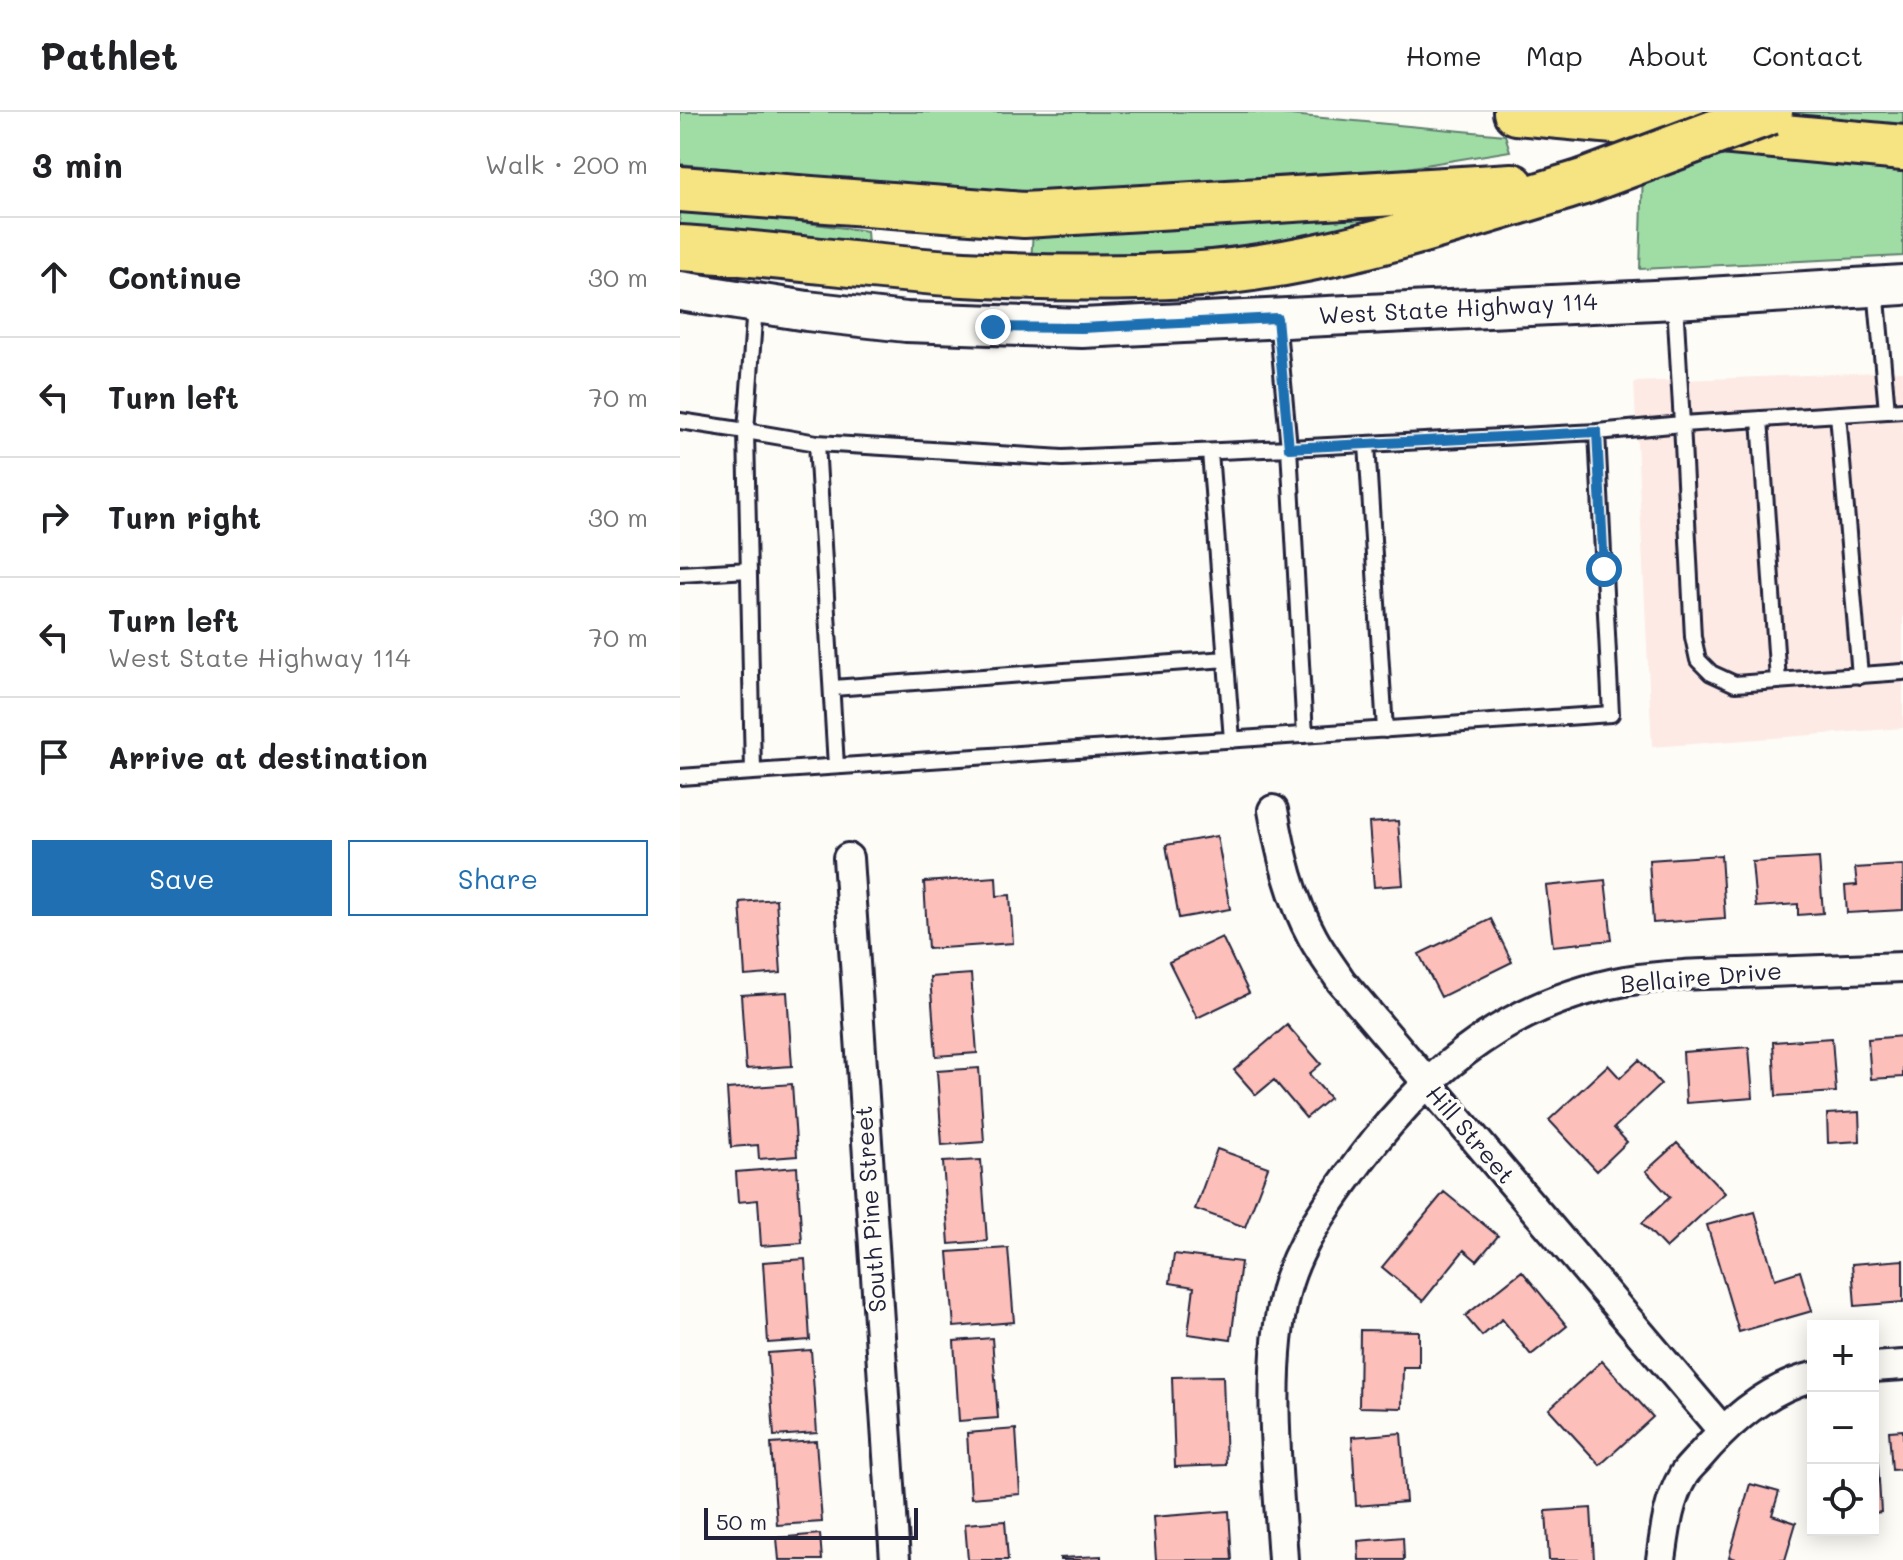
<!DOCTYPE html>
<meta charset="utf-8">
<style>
body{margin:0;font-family:Mali,sans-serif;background:#f2f2f2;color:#202124}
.controls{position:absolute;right:24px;bottom:24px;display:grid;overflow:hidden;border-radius:0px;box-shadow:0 4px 20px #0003}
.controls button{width:72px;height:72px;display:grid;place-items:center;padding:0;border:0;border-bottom:2px solid #e0e0e0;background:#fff;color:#202124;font:40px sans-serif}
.scale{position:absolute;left:24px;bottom:20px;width:214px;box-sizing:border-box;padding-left:8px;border:4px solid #22223b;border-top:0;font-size:22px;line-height:28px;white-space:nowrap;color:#22223b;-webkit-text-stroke:6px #fdfcf7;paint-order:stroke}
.stop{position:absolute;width:24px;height:24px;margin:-18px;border:6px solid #1f6fb2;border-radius:50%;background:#fff}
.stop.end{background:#1f6fb2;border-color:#fff;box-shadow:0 2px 8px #0008}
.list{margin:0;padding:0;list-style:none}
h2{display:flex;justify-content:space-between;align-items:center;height:104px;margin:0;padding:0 32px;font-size:34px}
h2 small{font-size:26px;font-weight:400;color:#757577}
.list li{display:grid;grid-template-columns:52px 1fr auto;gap:24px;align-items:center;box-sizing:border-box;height:120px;padding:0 32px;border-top:2px solid #e0e0e0}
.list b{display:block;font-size:30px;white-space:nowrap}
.list p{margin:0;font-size:26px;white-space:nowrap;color:#757577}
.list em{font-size:26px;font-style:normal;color:#757577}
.actions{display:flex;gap:16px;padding:24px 32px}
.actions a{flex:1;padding:18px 0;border:2px solid #1f6fb2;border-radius:0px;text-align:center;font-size:28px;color:#1f6fb2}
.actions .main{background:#1f6fb2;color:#fff}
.icon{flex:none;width:44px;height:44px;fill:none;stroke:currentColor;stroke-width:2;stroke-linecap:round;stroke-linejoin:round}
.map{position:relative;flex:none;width:1223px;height:1448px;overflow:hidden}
header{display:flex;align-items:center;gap:48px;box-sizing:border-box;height:112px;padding:0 40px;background:#fff;border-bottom:2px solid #e0e0e0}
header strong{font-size:38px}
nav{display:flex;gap:44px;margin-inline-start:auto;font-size:28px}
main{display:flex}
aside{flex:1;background:#fff}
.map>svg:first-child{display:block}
.built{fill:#fdeae5}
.green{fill:#a0dda5;stroke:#618070;stroke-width:2}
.building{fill:#fcbfba;stroke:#22223b;stroke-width:2}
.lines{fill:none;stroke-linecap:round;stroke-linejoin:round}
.service-casing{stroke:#22223b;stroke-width:20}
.minor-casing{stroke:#22223b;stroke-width:34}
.secondary-casing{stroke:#22223b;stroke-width:44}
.motorway-casing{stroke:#22223b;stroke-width:50}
.service{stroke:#fdfcf7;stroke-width:14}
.minor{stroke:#fdfcf7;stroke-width:28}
.secondary{stroke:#fdfcf7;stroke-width:38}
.motorway{stroke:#f6e381;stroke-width:44}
.motorway-bridge-casing{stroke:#22223b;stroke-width:50;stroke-linecap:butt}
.motorway-bridge{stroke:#f6e381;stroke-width:44}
.route{stroke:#1f6fb2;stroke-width:10}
.labels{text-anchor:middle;stroke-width:7;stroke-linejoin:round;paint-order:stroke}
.street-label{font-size:24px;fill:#22223b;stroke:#fdfcf7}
</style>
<header>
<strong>Pathlet</strong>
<nav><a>Home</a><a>Map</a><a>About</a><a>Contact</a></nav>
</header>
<main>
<aside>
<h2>3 min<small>Walk · 200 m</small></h2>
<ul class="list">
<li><svg class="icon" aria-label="ahead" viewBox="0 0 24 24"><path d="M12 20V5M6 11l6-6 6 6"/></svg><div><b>Continue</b></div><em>30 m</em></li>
<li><svg class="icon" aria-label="left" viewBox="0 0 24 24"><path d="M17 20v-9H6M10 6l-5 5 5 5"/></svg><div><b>Turn left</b></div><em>70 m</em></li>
<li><svg class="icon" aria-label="right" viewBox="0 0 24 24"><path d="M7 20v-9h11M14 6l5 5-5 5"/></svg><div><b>Turn right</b></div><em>30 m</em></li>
<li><svg class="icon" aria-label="left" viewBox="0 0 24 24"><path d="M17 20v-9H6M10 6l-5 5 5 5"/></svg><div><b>Turn left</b><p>West State Highway 114</p></div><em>70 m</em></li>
<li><svg class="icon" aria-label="arrive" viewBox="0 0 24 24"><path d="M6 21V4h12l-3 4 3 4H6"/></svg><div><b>Arrive at destination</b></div></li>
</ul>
<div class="actions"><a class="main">Save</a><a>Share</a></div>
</aside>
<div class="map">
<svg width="1223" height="1448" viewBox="0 0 1223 1448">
<rect width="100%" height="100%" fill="#fdfcf7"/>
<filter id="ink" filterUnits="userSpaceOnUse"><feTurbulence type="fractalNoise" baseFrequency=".0125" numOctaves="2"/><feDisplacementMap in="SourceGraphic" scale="16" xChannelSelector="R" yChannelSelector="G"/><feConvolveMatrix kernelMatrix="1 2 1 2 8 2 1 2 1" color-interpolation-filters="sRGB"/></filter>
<g filter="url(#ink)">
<path class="built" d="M1223,259v357l-251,19 -18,-365z"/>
<path class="green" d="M0,0h578l247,23 5,16 -152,25 -318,22 -360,-34z
M1030,0h193v18z
M964,26l259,28v90l-263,13z
M0,94l187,25 1,14 -188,-16z
M699,100l2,15 -191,28 -159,7 2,-31 173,-3z"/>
<path class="building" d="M718,709l5,64 -29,2 -5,-64z
M537,724l13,73 -51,9 -13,-73z
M1041,743l4,63 -72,5 -4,-63z
M1139,746l4,55 -25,2v-11l-42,3 -4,-45z
M1223,753v45l-56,3 -2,-27 12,-1 -2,-17z
M316,765l1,19 13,-1 3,48 -85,6 -4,-67z
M925,768l7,60 -59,6 -7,-60z
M96,787l5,74 -36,3 -5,-74z
M811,807l21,43 -71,35 -22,-43z
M542,825l27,56 -52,25 -28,-56z
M291,862l6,79 -41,3 -6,-79z
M107,880l5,74 -46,3 -5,-74z
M607,913l34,39 -12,10 21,24 -24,20 -32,-38 -18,15 -22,-25z
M1223,924v41l-32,2 -3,-40z
M1152,926l4,54 -60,4 -3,-54z
M1069,935l4,51 -67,5 -3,-51z
M959,948l22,24 -47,44 13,14 -30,29 -48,-51 59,-55 12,13z
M299,956l5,74 -42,3 -5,-74z
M112,972l5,72 -38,3 -1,-14 -27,2 -4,-58z
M1179,1000l1,29 -32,2 -1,-29z
M997,1031l48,50 -59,55 -24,-25 28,-26 -24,-26z
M537,1037l51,18 -23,60 -50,-18z
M301,1048l6,81 -38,3 -6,-82z
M117,1055l5,76 -41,3 -3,-46 -20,2 -2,-30z
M764,1080l54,44 -21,25 -13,-11 -41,51 -41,-34z
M1075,1100l20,67 25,-8 12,40 -73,21 -32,-107z
M328,1136l6,74 -60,5 -6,-75z
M494,1142l67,8 -10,78 -43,-6 6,-47 -24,-4z
M125,1147l5,81 -42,3 -5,-81z
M1223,1148v42l-48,4 -3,-42z
M842,1159l45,55 -36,29 -29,-36 -20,17 -17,-20z
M680,1218l59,1v36h-16l-1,41 -43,-1z
M312,1226l6,80 -39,3 -5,-80z
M131,1238l6,83 -43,3 -6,-83z
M922,1249l51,56 -53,48 -51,-56z
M543,1264l3,89 -51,2 -3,-90z
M336,1317l4,65 -49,4 -4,-65z
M1223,1318v39l-11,1 -3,-39z
M721,1321l5,69 -50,4 -4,-69z
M1193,1321h3l5,79 -8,1z
M136,1329l6,81 -45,3 -6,-81z
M1070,1372l29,8 -7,23 24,8 -11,37h-45l-11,-3z
M911,1396l3,52h-45l-3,-49z
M549,1399l3,49h-76l-3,-43z
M325,1409l3,39h-40l-3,-36z
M140,1422l2,26h-43l-2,-22z
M723,1425l1,23h-45l-1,-19z
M421,1444v4h-41v-2z"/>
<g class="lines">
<g class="service-casing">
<path id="service" d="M1196,176l11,123
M995,190l7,122 221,-14
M75,194l-9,125 71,12 246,15 226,-10 -12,-130
M1158,302l22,262
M1080,307l18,262
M0,309l66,10 7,341 -73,5
M917,320l85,-8 11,213 5,23 13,13 24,11 168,-12
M137,331l19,323
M687,332l18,286
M530,340l22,288
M0,462l69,-4
M153,576l393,-29
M73,660l858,-58 -14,-282 -308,16 16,287"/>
</g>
<g class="minor-casing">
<path id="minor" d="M593,698c8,45 18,88 40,128 8,15 19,29 28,43l381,449
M168,746l47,702
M1193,1255l30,-2
M603,1448c-5,-83 -18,-191 3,-271 11,-41 37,-78 61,-111 71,-100 154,-174 278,-197 37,-6 77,-7 115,-8 54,-2 109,-4 163,-6
M981,1448c4,-28 7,-59 22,-84 3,-6 11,-13 16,-19 30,-35 68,-69 114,-80"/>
</g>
<g class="secondary-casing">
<path id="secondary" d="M0,179l127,20 99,11 176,6 593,-29 228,-14"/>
</g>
<g class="motorway-casing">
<path id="motorway" d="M836,0l387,36
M0,77l344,26 488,-29
M0,136c95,6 189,20 284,26 74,4 150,5 224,1 136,-9 265,-54 395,-93"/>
</g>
<use href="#service" class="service"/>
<use href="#minor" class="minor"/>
<use href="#secondary" class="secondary"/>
<use href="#motorway" class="motorway"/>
<g class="motorway-bridge-casing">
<path id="motorway-bridge" d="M903,70l187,-70"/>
</g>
<use href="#motorway-bridge" class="motorway-bridge"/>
</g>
</g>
<g class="lines" filter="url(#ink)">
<path class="route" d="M313,215l89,1 195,-10 12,130 308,-16 7,137"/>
</g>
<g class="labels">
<g class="street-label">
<text transform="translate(778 197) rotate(-3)" y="8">West State Highway 114</text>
<text transform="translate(1021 866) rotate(-5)" y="8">Bellaire Drive</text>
<text transform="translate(790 1023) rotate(49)" y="8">Hill Street</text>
<text transform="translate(191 1097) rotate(-94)" y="8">South Pine Street</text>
</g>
</g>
</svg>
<div class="controls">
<button>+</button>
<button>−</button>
<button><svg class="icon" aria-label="locate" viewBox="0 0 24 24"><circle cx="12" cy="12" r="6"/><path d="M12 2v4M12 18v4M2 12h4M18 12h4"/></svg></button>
</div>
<div class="scale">50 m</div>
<div class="stop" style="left:924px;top:457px"></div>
<div class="stop end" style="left:313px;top:215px"></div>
</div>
</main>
